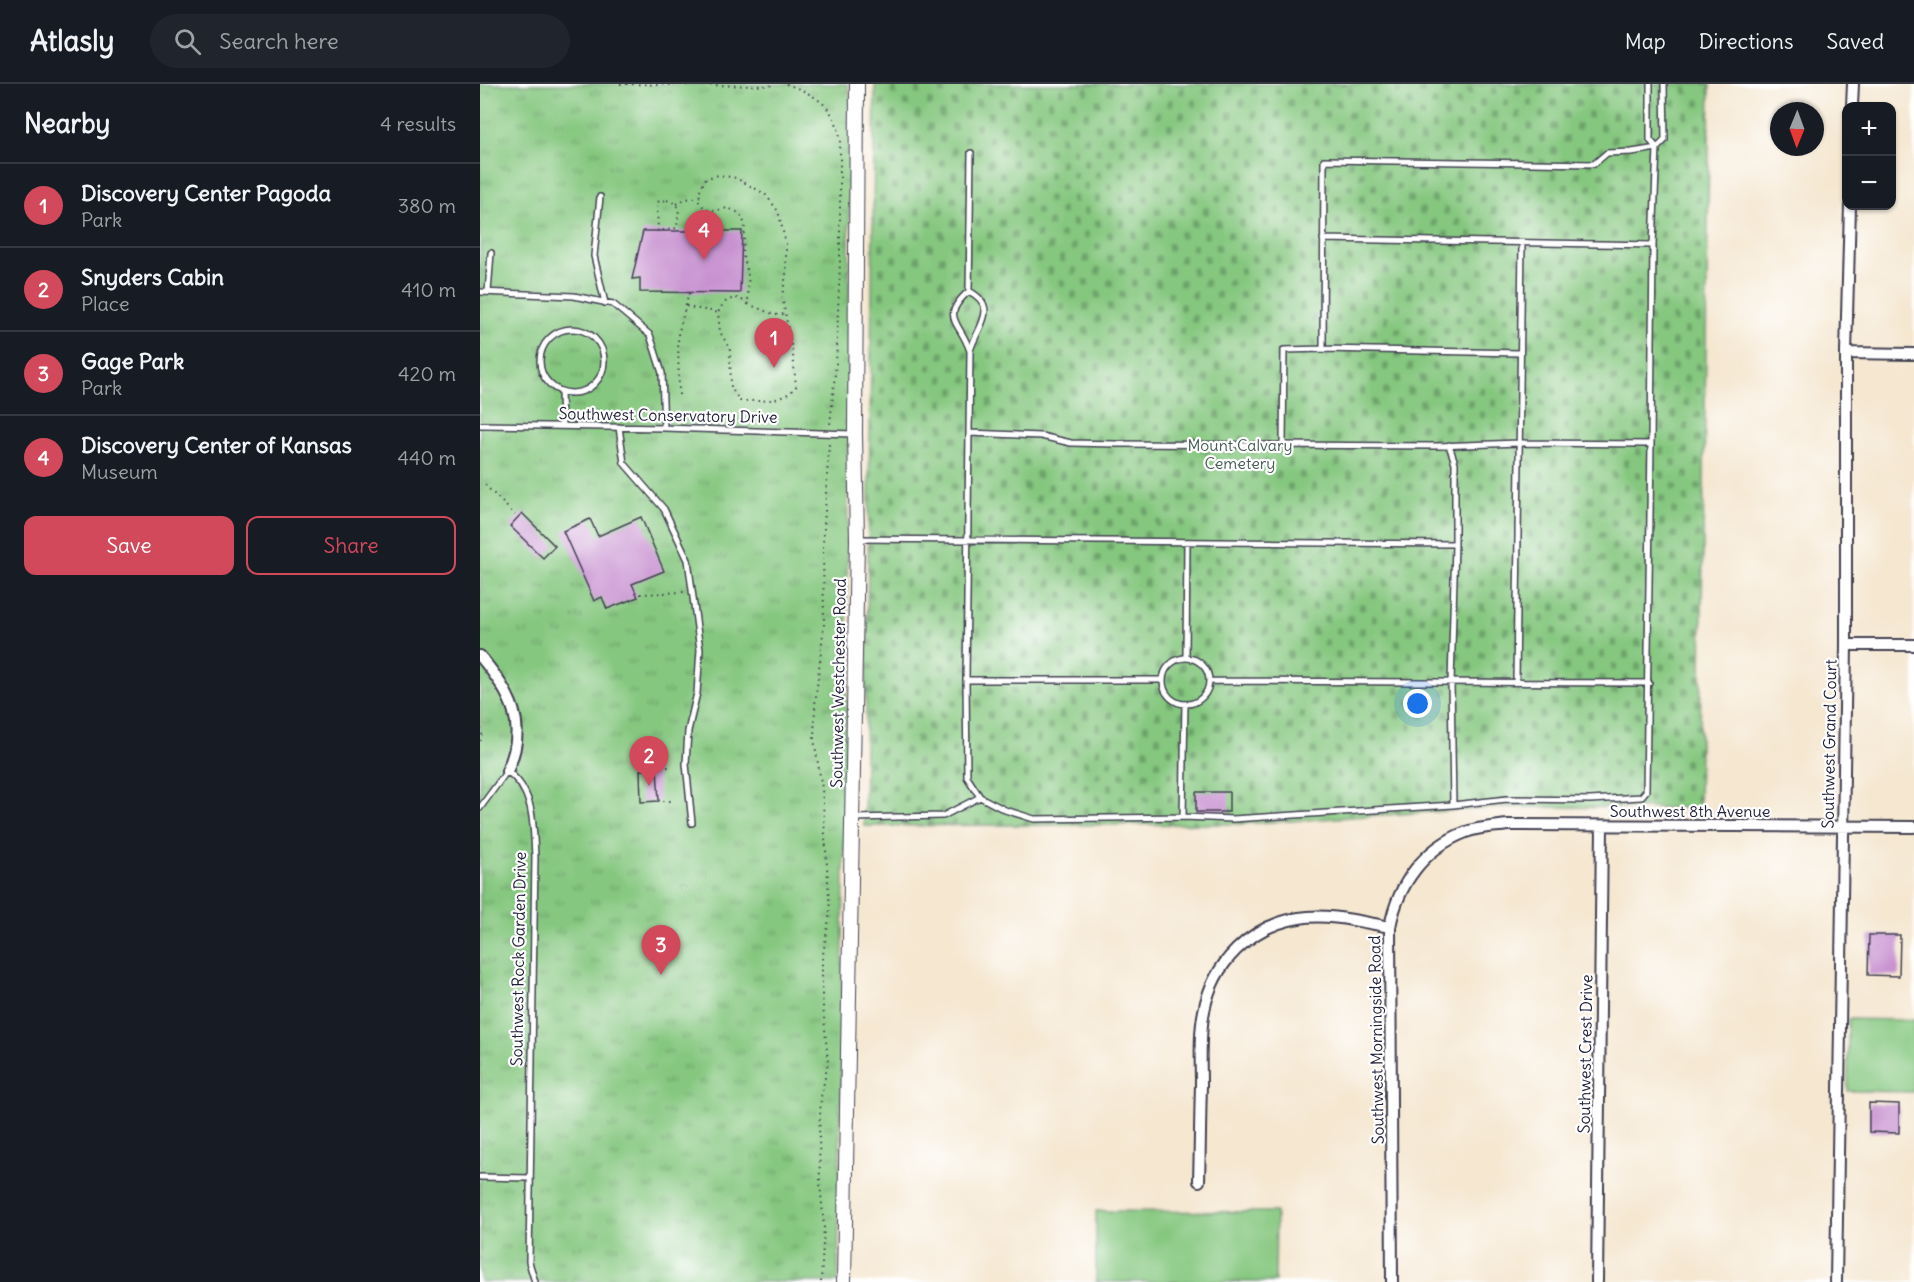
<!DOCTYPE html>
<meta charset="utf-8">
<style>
body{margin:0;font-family:Delius,sans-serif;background:#20242c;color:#f1f3f6}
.controls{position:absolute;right:18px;top:18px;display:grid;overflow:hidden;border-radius:12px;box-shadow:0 2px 4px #0004}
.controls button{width:54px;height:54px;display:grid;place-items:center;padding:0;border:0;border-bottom:2px solid #363941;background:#171b24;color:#f1f3f6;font:30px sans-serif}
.compass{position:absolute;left:1290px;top:18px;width:54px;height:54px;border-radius:50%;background:#171b24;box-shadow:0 2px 4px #0004;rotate:181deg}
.you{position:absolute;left:938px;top:620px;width:21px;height:21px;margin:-15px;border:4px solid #fff;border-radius:50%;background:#1a73e8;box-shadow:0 0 0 9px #1a73e833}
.badge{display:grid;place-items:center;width:39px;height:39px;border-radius:50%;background:#d1495b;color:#fff;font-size:20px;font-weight:700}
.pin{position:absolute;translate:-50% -50px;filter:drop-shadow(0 2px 3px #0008)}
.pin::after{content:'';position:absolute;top:32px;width:21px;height:18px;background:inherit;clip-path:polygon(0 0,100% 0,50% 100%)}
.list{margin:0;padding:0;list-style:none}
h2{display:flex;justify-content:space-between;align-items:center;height:78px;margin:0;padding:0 24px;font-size:26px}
h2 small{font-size:20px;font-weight:400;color:#9ea1a6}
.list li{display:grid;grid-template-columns:39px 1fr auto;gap:18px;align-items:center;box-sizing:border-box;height:84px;padding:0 24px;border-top:2px solid #363941}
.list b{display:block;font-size:22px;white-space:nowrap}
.list p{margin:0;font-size:20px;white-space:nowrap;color:#9ea1a6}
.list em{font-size:20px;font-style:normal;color:#9ea1a6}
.actions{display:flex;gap:12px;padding:18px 24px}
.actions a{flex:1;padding:14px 0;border:2px solid #d1495b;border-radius:12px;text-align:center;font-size:21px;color:#d1495b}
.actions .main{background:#d1495b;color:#fff}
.icon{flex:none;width:33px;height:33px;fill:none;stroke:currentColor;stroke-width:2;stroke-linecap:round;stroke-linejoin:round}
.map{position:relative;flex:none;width:1434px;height:1198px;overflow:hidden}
header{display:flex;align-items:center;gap:36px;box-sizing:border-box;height:84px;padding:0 30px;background:#171b24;border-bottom:2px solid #363941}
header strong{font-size:28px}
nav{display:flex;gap:33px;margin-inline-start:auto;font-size:21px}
.search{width:420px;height:54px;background:#20242c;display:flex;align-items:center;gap:15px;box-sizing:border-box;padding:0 21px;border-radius:33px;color:#9ea1a6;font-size:22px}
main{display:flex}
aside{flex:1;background:#171b24}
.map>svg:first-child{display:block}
.green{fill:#85c77f;stroke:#54745d;stroke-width:1.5}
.cemetery{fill:url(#cemetery-stones);stroke:#54745d;stroke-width:1.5}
.park{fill:url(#park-tufts);stroke:#54745d;stroke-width:1.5}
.building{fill:#c892d0}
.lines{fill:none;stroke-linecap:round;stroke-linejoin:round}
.service-casing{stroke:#424051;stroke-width:8}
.minor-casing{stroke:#424051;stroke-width:14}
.tertiary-casing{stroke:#424051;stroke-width:16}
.path{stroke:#424051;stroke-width:2;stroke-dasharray:1.5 4.5;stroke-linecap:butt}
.service{stroke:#fff;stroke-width:5}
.minor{stroke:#fff;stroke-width:10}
.tertiary{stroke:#fff;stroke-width:14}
.labels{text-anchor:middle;stroke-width:4.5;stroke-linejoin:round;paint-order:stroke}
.street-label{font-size:16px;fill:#22223b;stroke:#fff}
.park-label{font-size:16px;fill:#455c53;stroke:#fff}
</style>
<header>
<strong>Atlasly</strong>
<div class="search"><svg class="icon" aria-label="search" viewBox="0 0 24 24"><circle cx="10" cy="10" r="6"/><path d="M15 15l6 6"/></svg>Search here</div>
<nav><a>Map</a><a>Directions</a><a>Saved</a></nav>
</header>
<main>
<aside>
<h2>Nearby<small>4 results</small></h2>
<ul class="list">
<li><span class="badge">1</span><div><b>Discovery Center Pagoda</b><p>Park</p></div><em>380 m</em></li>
<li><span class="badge">2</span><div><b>Snyders Cabin</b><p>Place</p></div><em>410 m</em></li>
<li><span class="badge">3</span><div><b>Gage Park</b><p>Park</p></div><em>420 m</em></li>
<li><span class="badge">4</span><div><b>Discovery Center of Kansas</b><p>Museum</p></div><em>440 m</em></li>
</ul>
<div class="actions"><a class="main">Save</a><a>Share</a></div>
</aside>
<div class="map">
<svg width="1434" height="1198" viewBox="0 0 1434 1198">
<defs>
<pattern id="cemetery-stones" width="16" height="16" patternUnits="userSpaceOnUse" patternTransform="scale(1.5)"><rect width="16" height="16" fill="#85c77f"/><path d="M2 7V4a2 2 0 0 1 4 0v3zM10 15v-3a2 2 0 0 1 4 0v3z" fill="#6ca169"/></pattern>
<pattern id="park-tufts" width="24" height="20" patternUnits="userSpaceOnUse" patternTransform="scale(1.5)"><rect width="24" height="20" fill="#85c77f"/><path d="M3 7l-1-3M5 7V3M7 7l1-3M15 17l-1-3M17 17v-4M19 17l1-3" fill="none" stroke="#6ca169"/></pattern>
</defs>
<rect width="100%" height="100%" fill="#fff"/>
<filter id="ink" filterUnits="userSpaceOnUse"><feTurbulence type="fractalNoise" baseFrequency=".0167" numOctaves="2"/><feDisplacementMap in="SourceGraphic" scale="12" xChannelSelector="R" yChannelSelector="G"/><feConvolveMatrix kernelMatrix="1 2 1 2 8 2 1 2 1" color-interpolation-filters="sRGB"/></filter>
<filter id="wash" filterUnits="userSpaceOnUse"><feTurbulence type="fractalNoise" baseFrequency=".008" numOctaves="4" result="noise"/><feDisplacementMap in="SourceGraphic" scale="24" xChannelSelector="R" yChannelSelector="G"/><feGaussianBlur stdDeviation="1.35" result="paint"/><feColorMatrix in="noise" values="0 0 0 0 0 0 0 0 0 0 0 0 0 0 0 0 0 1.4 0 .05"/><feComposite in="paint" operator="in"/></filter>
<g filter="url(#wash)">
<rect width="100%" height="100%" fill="#f5e7d0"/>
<path class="green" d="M1368,935l66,1v72l-66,-1z
M616,1127l180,1 -1,70h-179z"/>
<path class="cemetery" d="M395,0h835l-11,724 -189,-1 -270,17 -376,2z"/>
<path class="park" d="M0,0h368l2,12 -3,571 -9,615h-358z"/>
<g id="blocks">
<path class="building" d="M163,147h99l-2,62 -100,-1v-14l-8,1z
M42,429l33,33 -12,12 -33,-32z
M161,433l23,54 -32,13 6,13 -31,12 -5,-12 -8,4 -31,-70 27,-12 8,17z
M177,685l2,32 -18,1 -1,-32z
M716,708h33v20h-33z
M1389,851h31l-1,41 -31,-1z
M1389,1019l30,1v29l-30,-1z"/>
</g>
</g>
<g filter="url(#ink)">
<use href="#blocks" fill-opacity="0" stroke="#424051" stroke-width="1.5"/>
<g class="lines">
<g class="service-casing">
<path id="service" d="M1170,0v56l7,8 -4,97 -2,199
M120,113l-6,59 11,47
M843,155l330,6
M0,208l94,4 39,8 37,31 12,38 2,55
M8,208l3,-39
M60 277a32 32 0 1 1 64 0a32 32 0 1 1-64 0Z
M843,265l197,4
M490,267c-10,-30 -31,-33 -1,-60l2,-138
M81,308l1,34
M0,341l184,3 189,6
M139,343l5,36 40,46 24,51 12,90 -3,43 -9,38 -2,33 6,59
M489,349l72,3 30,7 44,1 322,2 82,-3 132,1 -5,347 -5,6 -51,3 -83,-1 -54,6 -220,14 -50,-2 -149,2 -29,-9 -25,-13 -13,-20 -1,-97 4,-329c6,-23 31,-43 -1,-60
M803,361l1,-95 39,-1 1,-189 270,4 13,-11 25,-1 25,-4 8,-8 -1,-56
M969,361l6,18v81l-4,139 2,122
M379,455l596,5
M683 597a23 23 0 1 1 46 0a23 23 0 1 1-46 0Z
M706,574l1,-116
M486,596h196
M729,597l440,2
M1036,597l6,-437
M0,724l27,-37c28,20 26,54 28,85l-6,406 6,20
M703,733l2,-113
M374,734l89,-2 37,-19
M0,1093l50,1"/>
</g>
<g class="minor-casing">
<path id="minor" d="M1372,22l1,-22
M1366,269l68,1
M1366,561h68
M0,572c31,37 49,69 27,115
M719,1097c1,-32 1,-64 2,-96 0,-24 -2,-50 3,-74 9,-48 46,-85 95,-93 30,-5 62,4 91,9
M912,1198l-2,-355c8,-43 34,-79 76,-95 13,-5 28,-5 42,-7l406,2
M1117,1198l5,-456
M1356,1198l10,-637v-292l4,-147"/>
</g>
<g class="tertiary-casing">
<path id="tertiary" d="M364,1198l13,-743 -2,-105 2,-350"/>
</g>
<path class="path" d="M140,0l149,2 5,-2
M306,0c29,10 49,22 54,54v123l-4,103 -6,61
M187,116l9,4 3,4 -2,20 -19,3 -1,-29z
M197,120l8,-5 15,-2
M268,220l27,11 10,-1
M206,222c12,4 20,3 32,7l2,19 10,17 1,39 9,13c20,0 42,2 56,-14l-3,-32 -11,-59 4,-21v-31l-8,-33 -13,-17 -29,-16 -17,-3 -13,3 -6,12 -1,12c14,17 19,2 34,8 18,7 10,29 10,42 0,8 4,16 5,23 1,10 0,20 0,29l-9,-6c-12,1 -16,4 -21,15
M199,311l-1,-60 11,-42
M5,401l30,30
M160,510l44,-2
M0,638l2,12 -2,8
M169,683h22
M183,717h8
M341,1198l3,-56 -4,-43 -1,-48 2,-38 7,-34 -6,-68v-35l8,-47 -8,-125 -8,-49 1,-34 9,-81 -1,-79 6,-102"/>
<use href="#service" class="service"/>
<use href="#minor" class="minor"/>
<use href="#tertiary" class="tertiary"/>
</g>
</g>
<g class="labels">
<g class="street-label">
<text transform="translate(188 331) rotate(1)" y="6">Southwest Conservatory Drive</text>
<text transform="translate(358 599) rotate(-89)" y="6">Southwest Westchester Road</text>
<text transform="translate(1349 660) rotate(-89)" y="6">Southwest Grand Court</text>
<text x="1210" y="733">Southwest 8th Avenue</text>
<text transform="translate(38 875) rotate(-89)" y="6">Southwest Rock Garden Drive</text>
<text transform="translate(896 956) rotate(-91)" y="6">Southwest Morningside Road</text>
<text transform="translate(1105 970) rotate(-89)" y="6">Southwest Crest Drive</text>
</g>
<g class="park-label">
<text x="760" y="367">Mount Calvary<tspan x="760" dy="18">Cemetery</tspan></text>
</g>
</g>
</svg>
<div class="controls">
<button>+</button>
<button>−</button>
</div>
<svg class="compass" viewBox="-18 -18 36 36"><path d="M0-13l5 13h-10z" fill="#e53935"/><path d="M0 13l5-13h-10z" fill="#9ea1a6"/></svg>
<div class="you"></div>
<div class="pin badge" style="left:294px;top:284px">1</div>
<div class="pin badge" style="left:169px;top:702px">2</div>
<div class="pin badge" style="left:181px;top:891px">3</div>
<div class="pin badge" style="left:224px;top:176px">4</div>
</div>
</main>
